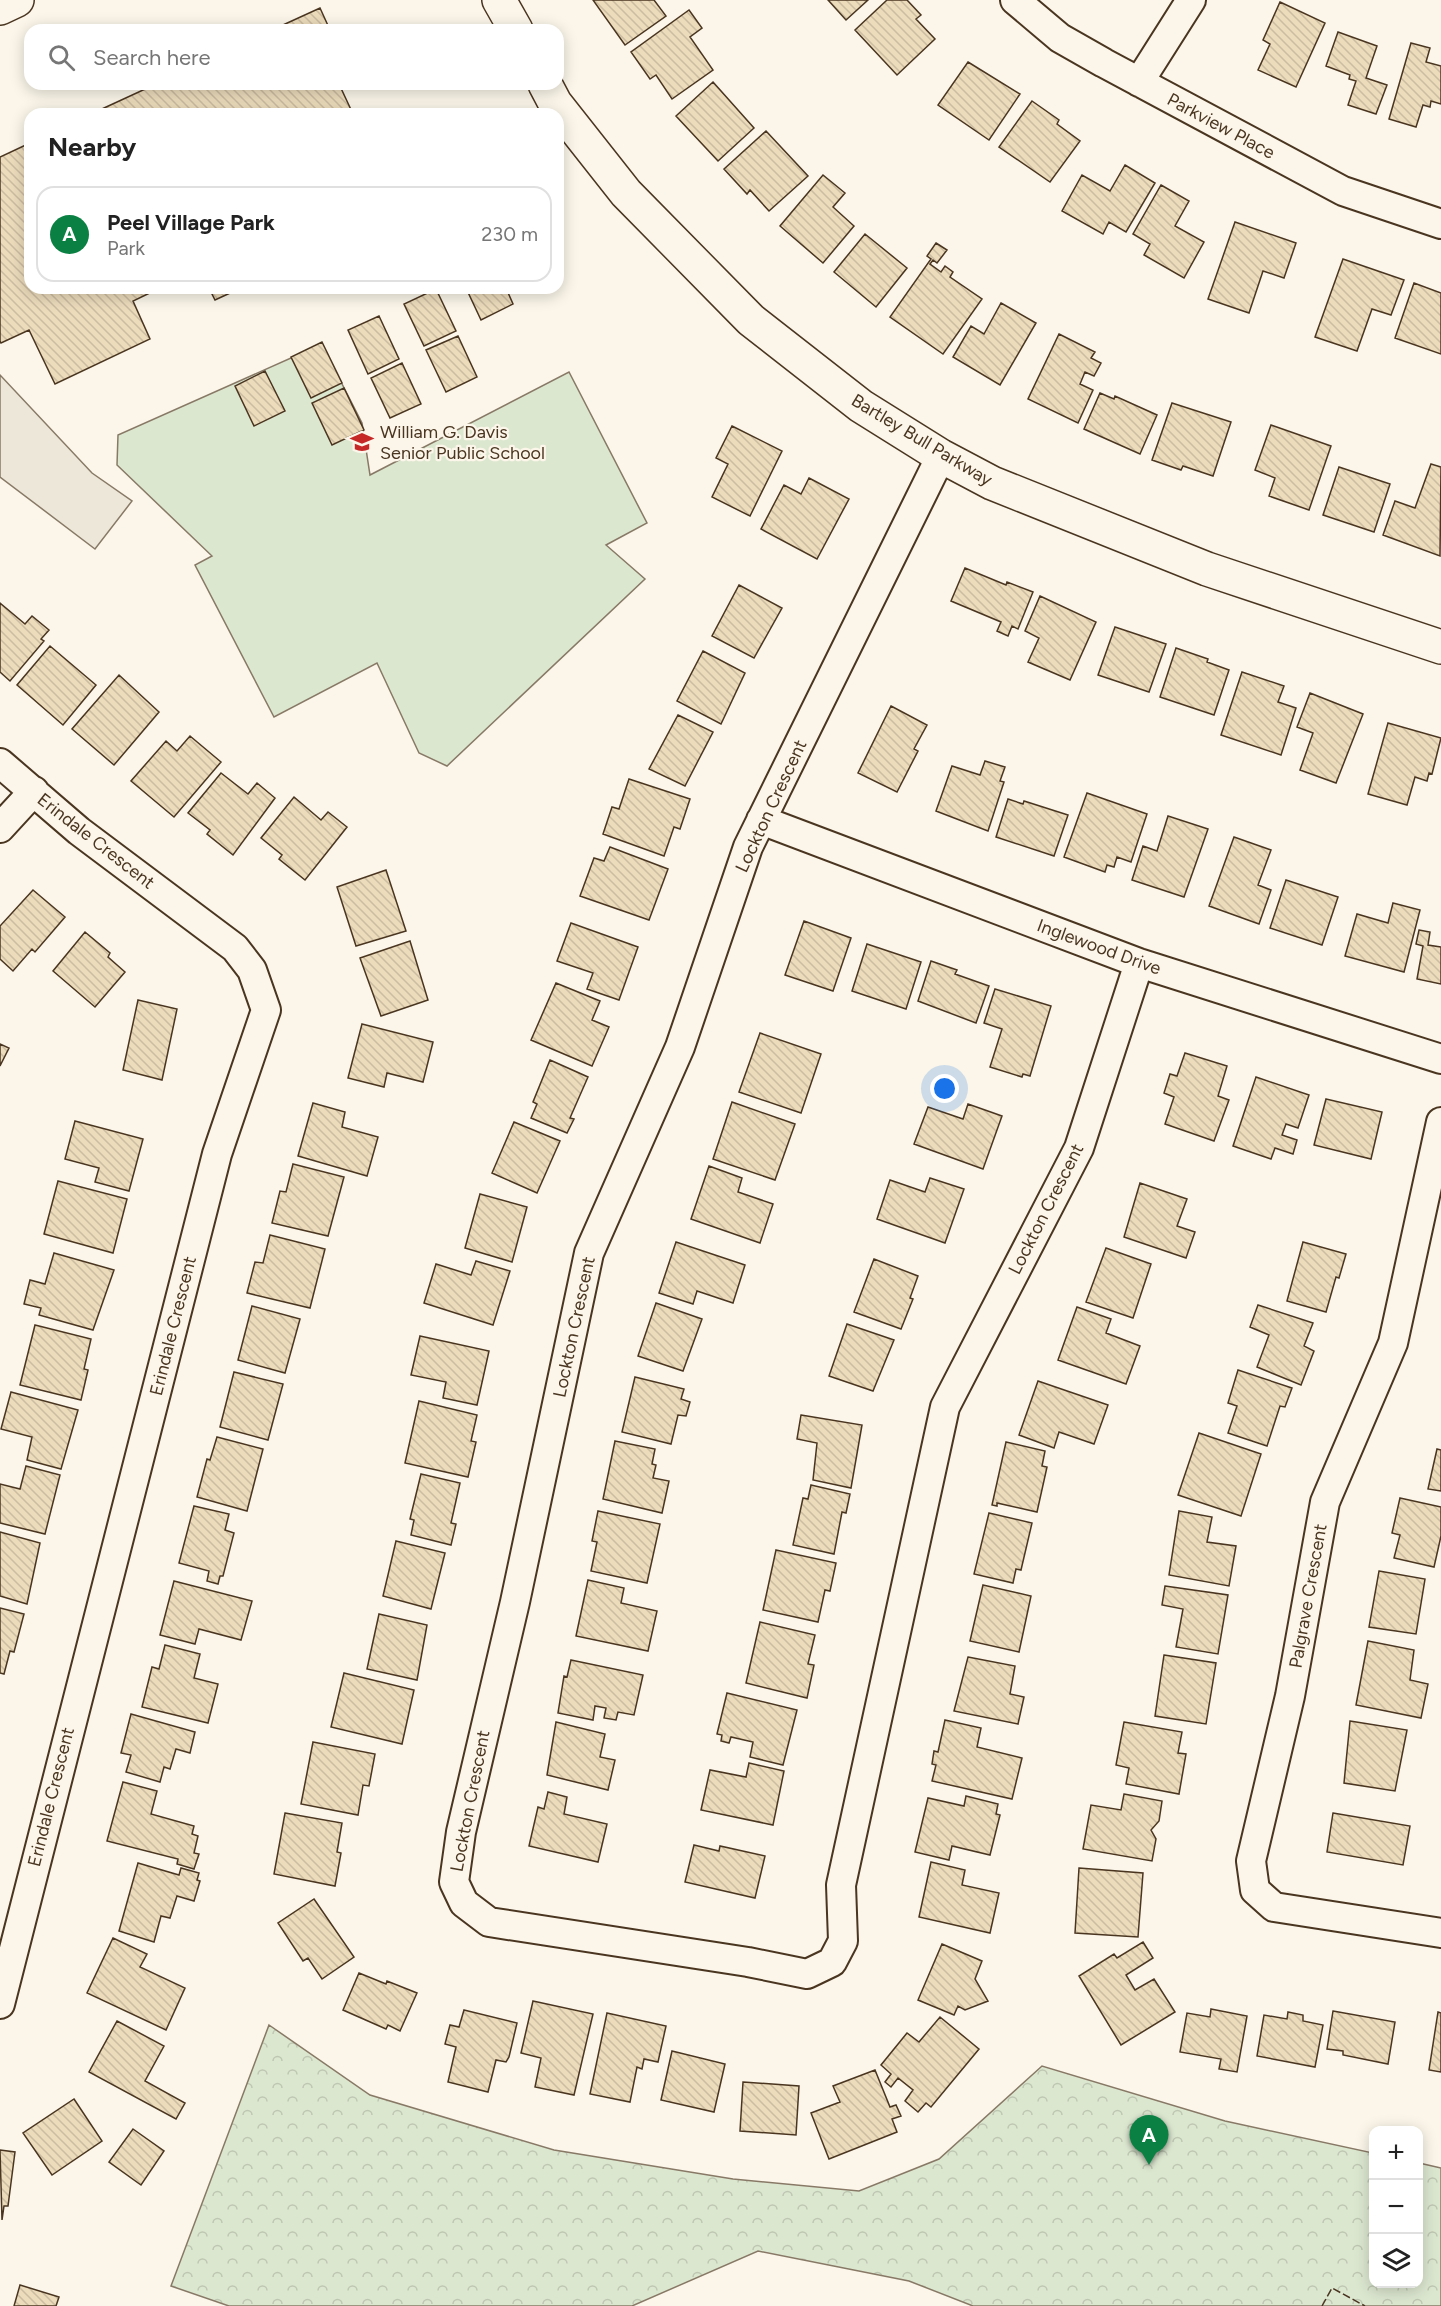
<!DOCTYPE html>
<meta charset="utf-8">
<style>
body{margin:0;font-family:Figtree,sans-serif;background:#f6f6f6;color:#222}
.controls{position:absolute;right:18px;bottom:18px;display:grid;overflow:hidden;border-radius:12px;box-shadow:0 3px 15px #0003}
.controls button{width:54px;height:54px;display:grid;place-items:center;padding:0;border:0;border-bottom:2px solid #e0e0e0;background:#fff;color:#222;font:30px sans-serif}
.you{position:absolute;left:945px;top:1089px;width:21px;height:21px;margin:-15px;border:4px solid #fff;border-radius:50%;background:#1a73e8;box-shadow:0 0 0 9px #1a73e833}
.badge{display:grid;place-items:center;width:39px;height:39px;border-radius:50%;background:#0b8043;color:#fff;font-size:20px;font-weight:700}
.pin{position:absolute;translate:-50% -50px;filter:drop-shadow(0 2px 3px #0008)}
.pin::after{content:'';position:absolute;top:32px;width:21px;height:18px;background:inherit;clip-path:polygon(0 0,100% 0,50% 100%)}
.list{margin:0;padding:0;list-style:none}
h2{display:flex;justify-content:space-between;align-items:center;height:78px;margin:0;padding:0 24px;font-size:26px}
h2 small{font-size:20px;font-weight:400;color:#767676}
.list li{display:grid;grid-template-columns:39px 1fr auto;gap:18px;align-items:center;box-sizing:border-box;height:96px;margin:0 12px 12px;padding:0 12px;border:2px solid #e0e0e0;border-radius:18px}
.list b{display:block;font-size:22px;white-space:nowrap}
.list p{margin:0;font-size:20px;white-space:nowrap;color:#767676}
.list em{font-size:20px;font-style:normal;color:#767676}
.icon{flex:none;width:33px;height:33px;fill:none;stroke:currentColor;stroke-width:2;stroke-linecap:round;stroke-linejoin:round}
.map{position:relative;flex:none;width:1441px;height:2306px;overflow:hidden}
.search{position:absolute;background:#fff;box-shadow:0 3px 15px #0003;left:24px;top:24px;width:540px;height:66px;display:flex;align-items:center;gap:15px;box-sizing:border-box;padding:0 21px;border-radius:18px;color:#767676;font-size:22px}
.panel{position:absolute;background:#fff;box-shadow:0 3px 15px #0003;left:24px;top:108px;width:540px;height:186px;border-radius:18px}
.map>svg:first-child{display:block}
.grass{fill:#dce7d0;stroke:#887966;stroke-width:1.5}
.forest{fill:url(#forest-crowns);stroke:#887966;stroke-width:1.5}
.parking{fill:#ede7d9;stroke:#887966;stroke-width:1.5}
.building{fill:url(#building-back-hatch);stroke:#4a3520;stroke-width:1.5}
.lines{fill:none;stroke-linecap:round;stroke-linejoin:round}
.minor-casing{stroke:#4a3520;stroke-width:32}
.tertiary-casing{stroke:#4a3520;stroke-width:36}
.minor{stroke:#fbf6e9;stroke-width:28}
.tertiary{stroke:#fbf6e9;stroke-width:33}
.fence{stroke:#4a3520;stroke-width:1.5;stroke-dasharray:8 3;stroke-linecap:butt}
.labels{text-anchor:middle;stroke-width:4.5;stroke-linejoin:round;paint-order:stroke}
.street-label{font-size:18px;fill:#4a3520;stroke:#fbf6e9}
.poi-label{font-size:18px;fill:#4a3520;stroke:#fbf6e9;text-anchor:start}
</style>
<div class="map">
<svg width="1441" height="2306" viewBox="0 0 1441 2306">
<defs>
<pattern id="forest-crowns" width="20" height="18" patternUnits="userSpaceOnUse" patternTransform="scale(1.5)"><rect width="20" height="18" fill="#dce7d0"/><path d="M2 6a3 3 0 1 1 6 0M12 15a3 3 0 1 1 6 0" fill="none" stroke="#bec7b2"/></pattern>
<pattern id="building-back-hatch" width="6" height="6" patternUnits="userSpaceOnUse" patternTransform="scale(1.5)"><rect width="6" height="6" fill="#ecdcbc"/><path d="M-1 5l2 2M0 0l6 6M5-1l2 2" fill="none" stroke="#ccbda1"/></pattern>
</defs>
<rect width="100%" height="100%" fill="#fbf6e9"/>
<path class="grass" d="M309,350l32,32 21,41 8,52 199,-103 78,151 -41,22 39,34 -198,187 -28,-13 -42,-90 -103,54 -79,-152 17,-9 -95,-91 1,-30z"/>
<path class="forest" d="M269,2025l101,70 184,55 179,29 126,12 80,-32 103,-93 183,55 148,32 1,131h44l1,-121 22,5v138h-468l-64,-25 -151,-30 -126,55h-403l-58,-20z"/>
<path class="parking" d="M0,375l92,98 40,28 -37,48 -95,-72z"/>
<path class="building" d="M593,0h61l12,16 -41,29z
M828,0h40l-22,20z
M887,0h20l14,15 -5,4 19,20 -38,36 -42,-45z
M1280,2l45,21 -29,64 -38,-17 12,-26 -7,-4z
M320,8l10,22h-58z
M689,10l13,18 -12,9 23,33 -41,29 -16,-24 -6,4 -19,-27z
M1338,32l39,14 -11,32 21,7 -11,29 -28,-9 8,-24 -7,-2 1,-4 -24,-9z
M1411,43l19,5 -4,14 15,4v38l-10,-3 -1,6 -7,-2 -7,22 -27,-8z
M968,62l52,32 -31,46 -51,-35z
M713,82l41,46 -36,33 -42,-45z
M156,84h183l14,30h-262z
M1032,101l27,19 -2,4 23,17 -30,41 -51,-35z
M766,131l42,45 -39,35 -19,-21 -3,4 -23,-25z
M30,143v145h130l-27,13 17,38 -95,45 -26,-54 -28,13 -1,-2v-184z
M1125,165l30,18 -29,49 -17,-10 -6,12 -41,-23 20,-36 28,16z
M823,175l22,18 -12,14 21,19 -31,37 -43,-37z
M1161,185l28,16 -14,25 29,16 -20,36 -40,-23 6,-11 -17,-10z
M1235,222l61,21 -12,35 -21,-7 -14,42 -41,-14z
M865,234l42,34 -31,39 -42,-35z
M936,243l11,7 -10,13 -4,-3 -3,4 11,8 4,-6 8,6 -3,5 32,22 -39,55 -53,-37 41,-58 -4,-3z
M1343,259l61,21 -13,35 -19,-6 -15,42 -42,-14z
M1414,283l27,10v61l-46,-16z
M209,288h32l-26,12z
M466,288h40l7,16 -32,16z
M436,289l20,42 -32,15 -20,-42z
M1001,303l35,20 -36,62 -47,-28 18,-31 13,8z
M379,316l20,43 -31,15 -20,-44z
M1059,334l36,18 -4,6 10,5 -7,13 -9,-4 -5,12 13,6 -15,33 -50,-24z
M458,336l19,41 -31,15 -20,-42z
M322,342l20,41 -31,15 -20,-41z
M402,363l19,41 -31,14 -19,-40z
M265,371l20,40 -31,15 -19,-40z
M344,388l20,42 -32,15 -20,-42z
M1100,393l14,6 1,-3 42,19 -17,39 -56,-25z
M1172,403l59,19 -18,54 -30,-10 -2,4 -29,-10z
M1271,425l60,21 -22,64 -40,-14 6,-18 -20,-8z
M732,426l50,25 -32,65 -38,-19 16,-33 -12,-6z
M1431,464l10,3 -1,89 -57,-21 12,-34 20,7z
M1339,467l51,17 -16,48 -51,-17z
M809,478l40,21 -32,60 -56,-30 23,-44 17,9z
M965,568l41,17 1,-3 26,10 -15,37 -6,-3 -4,10 -11,-5 4,-9 -50,-21z
M739,585l43,23 -28,50 -42,-22z
M1040,596l56,26 -26,58 -42,-18 11,-24 -14,-7z
M0,603l25,21 7,-8 17,14 -8,9 3,2 -34,40 -10,-9z
M1115,627l51,17 -17,48 -51,-17z
M50,646l46,39 -33,40 -46,-40z
M1176,648l32,11 -1,3 22,8 -15,45 -54,-18z
M703,651l42,22 -24,51 -44,-23z
M1242,672l42,14 -6,16 18,6 -15,47 -60,-20z
M119,675l40,37 -45,53 -42,-36z
M1310,693l53,21 -27,69 -36,-13 13,-37 -16,-6z
M891,706l36,19 -13,24 4,2 -21,41 -39,-19z
M678,715l35,17 -28,54 -36,-17z
M1388,723l53,15 -9,36 -3,-1 -2,8 -12,-4 -8,28 -39,-11z
M190,736l31,26 -47,55 -43,-36 35,-40 11,10z
M985,761l20,6 -5,14 4,1 -16,49 -52,-20 16,-45 28,9z
M221,773l27,21 9,-11 18,15 -42,57 -26,-21 3,-4 -22,-17z
M629,779l61,20 -10,30 -6,-2 -10,29 -61,-22 9,-27 7,2z
M1087,793l60,21 -16,48 -14,-5 -3,10 -7,-2 -2,7 -41,-15z
M294,797l27,23 7,-8 19,15 -42,53 -26,-21 3,-4 -21,-17z
M1008,799l15,5 1,-3 44,14 -14,41 -58,-19z
M1168,816l40,13 -24,68 -52,-17 11,-34 14,5z
M1234,837l37,13 -13,35 13,5 -12,34 -50,-18z
M610,847l58,22 -19,51 -69,-24 14,-38 10,3z
M386,870l20,61 -50,15 -19,-59z
M1286,880l52,17 -16,48 -52,-17z
M33,890l32,27 -30,35 -3,-3 -19,22 -13,-12v-33z
M1393,903l27,7 -16,62 -59,-16 12,-42 31,9z
M804,921l47,17 -18,53 -48,-16z
M571,923l67,24 -19,53 -32,-11 6,-16 -36,-12z
M1419,930l11,2 -2,13 13,2v37l-24,-5 6,-33 -7,-2z
M85,932l25,21 -2,4 17,15 -30,35 -42,-36z
M410,941l18,59 -47,16 -21,-58z
M867,944l54,18 -15,47 -54,-18z
M931,961l26,9 -2,4 34,12 -13,37 -58,-22z
M556,983l44,18 -8,19 17,7 -17,39 -61,-26z
M995,989l56,17 -21,70 -7,-2 -1,3 -32,-10 12,-38 -18,-6z
M138,1000l39,9 -15,71 -39,-10z
M362,1024l71,18 -10,40 -36,-9 -3,14 -36,-9z
M760,1033l61,21 -20,59 -62,-21z
M0,1044l9,4 -9,18z
M1185,1053l42,13 -9,30 11,4 -15,41 -49,-17 9,-27 -10,-4 6,-19 7,2z
M550,1060l38,17 -18,41 4,1 -7,14 -36,-15 6,-14 -4,-2z
M1256,1077l53,18 -11,33 -12,-4 -4,11 15,5 -4,14 -18,-6 -4,11 -38,-13z
M1326,1099l56,13 -11,47 -57,-14z
M732,1102l63,22 -20,56 -62,-21z
M313,1103l32,9 -3,15 36,10 -11,39 -69,-20z
M968,1104l34,12 -19,53 -69,-25 14,-37 35,12z
M75,1121l68,18 -14,52 -34,-9 4,-14 -34,-9z
M514,1122l46,19 -23,52 -45,-20z
M293,1164l51,13 -16,59 -56,-13 8,-32 6,1z
M709,1166l33,12 -4,14 35,12 -13,39 -69,-24z
M930,1178l34,11 -19,54 -68,-24 13,-39 35,12z
M58,1181l69,18 -14,54 -69,-19z
M1140,1183l47,16 -10,27 18,6 -9,26 -62,-21z
M480,1194l47,13 -15,55 -47,-14z
M270,1235l55,14 -15,59 -63,-15 8,-31 8,1z
M676,1242l69,23 -12,38 -36,-12 -4,13 -34,-11z
M1303,1242l43,12 -7,24 -3,-1 -10,35 -39,-11z
M1106,1248l45,16 -18,54 -47,-16z
M54,1253l60,17 -21,60 -54,-15 2,-7 -17,-4 6,-24 15,4z
M874,1259l44,17 -8,22 3,1 -12,30 -47,-17z
M476,1261l34,10 -17,54 -69,-22 12,-39 35,11z
M656,1303l46,16 -19,52 -45,-15z
M1258,1305l55,18 -9,23 10,5 -13,34 -44,-18 12,-32 -19,-8z
M252,1306l48,13 -15,54 -47,-13z
M1077,1307l34,12 -5,14 34,13 -14,38 -68,-24z
M847,1324l47,16 -21,51 -44,-15z
M35,1325l56,14 -7,30 4,1 -7,30 -61,-15z
M420,1336l69,15 -12,54 -34,-7 3,-16 -35,-7z
M1238,1370l54,18 -7,19 -5,-1 -13,40 -39,-13 9,-27 -9,-3z
M234,1372l49,12 -15,56 -48,-13z
M635,1377l49,12 -3,10 9,3 -4,14 -8,-1 -7,29 -49,-12z
M1038,1381l70,24 -14,39 -35,-12 -5,16 -35,-13z
M11,1392l67,18 -17,59 -34,-9 5,-23 -31,-8z
M419,1401l58,14 -6,26 5,1 -8,35 -63,-14z
M801,1415l61,10 -11,63 -38,-8 4,-37 -20,-4z
M1199,1433l62,21 -20,62 -63,-21z
M217,1437l46,12 -16,62 -50,-14 10,-38 3,1z
M615,1441l40,8 -3,15 4,1 -3,13 16,3 -7,32 -59,-14z
M1006,1442l39,9 -3,15 5,1 -10,45 -40,-9v3l-5,-1z
M1437,1449l4,1v41l-13,-2z
M26,1466l34,9 -15,59 -45,-11v-39l20,5z
M421,1474l39,9 -9,40 5,1 -5,21 -40,-10 3,-15 -4,-1z
M811,1485l39,9 -4,19 -4,-1 -8,42 -41,-9 10,-47 5,1z
M1400,1498l41,9v29l-7,31 -40,-9 6,-23 -8,-2z
M194,1506l35,8 -4,16 9,3 -11,43h-3l-2,8 -11,-3 2,-10 -30,-8z
M598,1511l62,13 -13,59 -56,-12 6,-29 -5,-1z
M1179,1511l33,6 -5,25 29,4 -7,40 -60,-11z
M989,1513l43,10 -11,47 -5,-1 -3,14 -39,-9z
M0,1532l40,11 -13,61 -27,-8z
M396,1541l49,12 -14,56 -48,-13z
M776,1550l60,13 -6,28 -5,-1 -7,32 -55,-12z
M1379,1571l46,8 -9,55 -47,-7z
M588,1580l36,8 -3,15 36,8 -9,40 -72,-15z
M174,1581l78,20 -11,39 -42,-11 -4,15 -35,-9z
M983,1585l48,11 -12,56 -49,-11z
M1165,1586l63,9 -10,59 -42,-7 7,-38 -21,-4z
M0,1608l24,6 -10,38 -4,-1 -6,23 -4,-1z
M379,1614l48,11 -10,55 -50,-11z
M760,1622l55,13 -7,29 6,1 -7,33 -61,-15z
M1368,1641l46,9 -4,30 18,4 -7,34 -65,-13z
M165,1645l35,9 -6,24 24,6 -10,39 -66,-16 10,-40 7,2z
M1164,1655l52,8 -10,61 -51,-8z
M968,1657l47,9 -5,28 14,3 -6,27 -64,-13z
M571,1660l72,15 -9,40 -16,-3 -2,8 -12,-2 2,-10 -11,-2 -2,14 -35,-7 6,-37 3,1z
M344,1673l70,17 -12,54 -71,-17z
M727,1693l70,17 -14,55 -33,-8 3,-15 -22,-5 -2,6 -8,-2 1,-6 -5,-1z
M131,1714l64,18 -5,21 -14,-4 -6,20 -6,-2 -4,15 -34,-10 5,-17 -10,-2z
M945,1720l36,8 -4,19 45,11 -10,41 -80,-18 4,-16 -4,-1 2,-13 4,1z
M1350,1721l57,9 -12,61 -51,-8z
M556,1722l49,12 -5,23 15,3 -7,30 -61,-15z
M1124,1722l58,10 -4,21 8,1 -7,40 -53,-10 3,-16 -13,-3z
M313,1742l62,12 -6,32 -6,-1 -5,30 -57,-11z
M749,1763l35,8 -11,54 -72,-15 9,-40 36,7z
M123,1782l34,9 -6,23 43,12 -2,8 6,2 -4,17 5,1 -5,15 -17,-5 1,-5 -71,-18z
M548,1792l19,5 -3,17 43,10 -9,38 -69,-16 9,-39 6,2z
M1124,1794l38,7 -3,20 -8,9 5,9 -4,22 -69,-12 8,-44 30,5z
M966,1796l32,8 -2,10 4,1 -10,40 -38,-9 -3,14 -34,-8 13,-54 36,8z
M285,1813l57,10 -5,29 4,1 -6,33 -61,-12z
M1333,1813l77,13 -7,39 -76,-13z
M694,1845l25,6 1,-5 45,10 -10,42 -70,-16z
M931,1862l34,8 -3,15 37,8 -9,40 -71,-16z
M138,1863l41,12 2,-7 18,5 -2,7 3,1 -6,20 -17,-5 -7,22 -9,-2 -7,26 -35,-11z
M1079,1868l64,5 -5,64 -63,-4z
M314,1899l40,58 -32,22 -14,-21 -5,3 -25,-38z
M113,1938l34,16 -7,13 45,21 -19,42 -79,-37z
M1143,1942l10,16 -27,17 9,15 19,-11 21,33 -54,33 -42,-69 35,-22 3,4z
M942,1944l40,17 -7,18 13,22 -23,9 -7,-4 -4,9 -36,-15z
M359,1973l27,11 1,-3 30,12 -17,38 -12,-6 -2,4 -43,-19z
M533,2001l60,13 -19,81 -39,-8 6,-29 -20,-5z
M1211,2009l36,7 -10,56 -18,-3 2,-10 -41,-7 7,-39 23,4z
M464,2010l53,13 -8,34 -3,5 -10,-2 -8,32 -40,-10 8,-35 -11,-3 5,-19 9,2z
M1333,2011l62,11 -7,42 -45,-9v-4l-16,-2z
M1288,2012l15,3v6l20,4 -8,42 -58,-11 7,-41 23,4z
M1438,2012l3,1v59l-12,-2z
M607,2013l59,13 -8,36 -14,-3 -2,10 -5,-2 -7,35 -40,-8z
M940,2017l39,32 -48,58 -5,-4 -8,9 -13,-11 8,-11 -15,-12 -7,9 -6,-5 6,-8 -10,-9 26,-32 12,9z
M117,2021l47,25 -19,35 40,22 -9,16 -87,-47z
M672,2051l53,13 -11,48 -53,-12z
M875,2070l15,37 6,-2 5,11 -9,3 5,13 -68,27 -18,-46 29,-11 -7,-16z
M743,2082l56,4 -3,49 -56,-4z
M74,2099l28,42 -50,34 -29,-42z
M133,2129l31,22 -23,34 -32,-23z
M0,2150l15,2 -7,54h-4l-2,14z
M20,2285l39,12 -3,9h-42z"/>
<g class="lines">
<g class="minor-casing">
<path id="minor" d="M1015,0l45,38 44,25 239,128 98,33
M1139,82l52,-82
M941,456l-193,391 -68,200 -91,206 -74,349 -54,230 -7,50 10,21 25,19 259,40 59,12 25,-12 11,-21 -2,-56 104,-478 134,-259 60,-185
M0,763l79,68 156,117 17,22 14,40 -49,144 -217,850
M761,820l378,143 302,96
M0,828l34,-37
M1441,1122l-48,221 -68,159 -35,194 -39,165 4,29 19,17 167,26"/>
</g>
<g class="tertiary-casing">
<path id="tertiary" d="M499,0l17,30
M0,8l17,-8
M545,84l10,19 71,90 125,127 110,86 80,50 51,27 215,86 234,78"/>
</g>
<use href="#minor" class="minor"/>
<use href="#tertiary" class="tertiary"/>
<path class="fence" d="M1322,2306l10,-18 33,18"/>
</g>
<defs>
<g id="school-bare" transform="scale(1.8)"><path d="M0-5L7-2L0 1L-7-2ZM-4 1L0 2.5L4 1V4Q0 6-4 4Z" fill="#c62828" stroke="#fbf6e9" stroke-width="2.5" paint-order="stroke"/></g>
</defs>
<g fill-rule="evenodd">
<use href="#school-bare" x="362" y="442"/>
</g>
<g class="labels">
<g class="street-label">
<text transform="translate(1221 126) rotate(28)" y="6">Parkview Place</text>
<text transform="translate(922 440) rotate(31)" y="6">Bartley Bull Parkway</text>
<text transform="translate(771 806) rotate(-65)" y="6">Lockton Crescent</text>
<text transform="translate(96 841) rotate(38)" y="6">Erindale Crescent</text>
<text transform="translate(1099 947) rotate(20)" y="6">Inglewood Drive</text>
<text transform="translate(1046 1209) rotate(-63)" y="6">Lockton Crescent</text>
<text transform="translate(173 1326) rotate(-76)" y="6">Erindale Crescent</text>
<text transform="translate(574 1327) rotate(-78)" y="6">Lockton Crescent</text>
<text transform="translate(1308 1596) rotate(-80)" y="6">Palgrave Crescent</text>
<text transform="translate(51 1797) rotate(-76)" y="6">Erindale Crescent</text>
<text transform="translate(470 1801) rotate(-79)" y="6">Lockton Crescent</text>
</g>
<g class="poi-label">
<text x="380" y="438">William G. Davis<tspan x="380" dy="21">Senior Public School</tspan></text>
</g>
</g>
</svg>
<div class="controls">
<button>+</button>
<button>−</button>
<button><svg class="icon" aria-label="layers" viewBox="0 0 24 24"><path d="M12 4l9 5-9 5-9-5zM3 14l9 5 9-5"/></svg></button>
</div>
<div class="you"></div>
<div class="pin badge" style="left:1149px;top:2165px">A</div>
<div class="search"><svg class="icon" aria-label="search" viewBox="0 0 24 24"><circle cx="10" cy="10" r="6"/><path d="M15 15l6 6"/></svg>Search here</div>
<section class="panel">
<h2>Nearby<small></small></h2>
<ul class="list">
<li><span class="badge">A</span><div><b>Peel Village Park</b><p>Park</p></div><em>230 m</em></li>
</ul>
</section>
</div>
